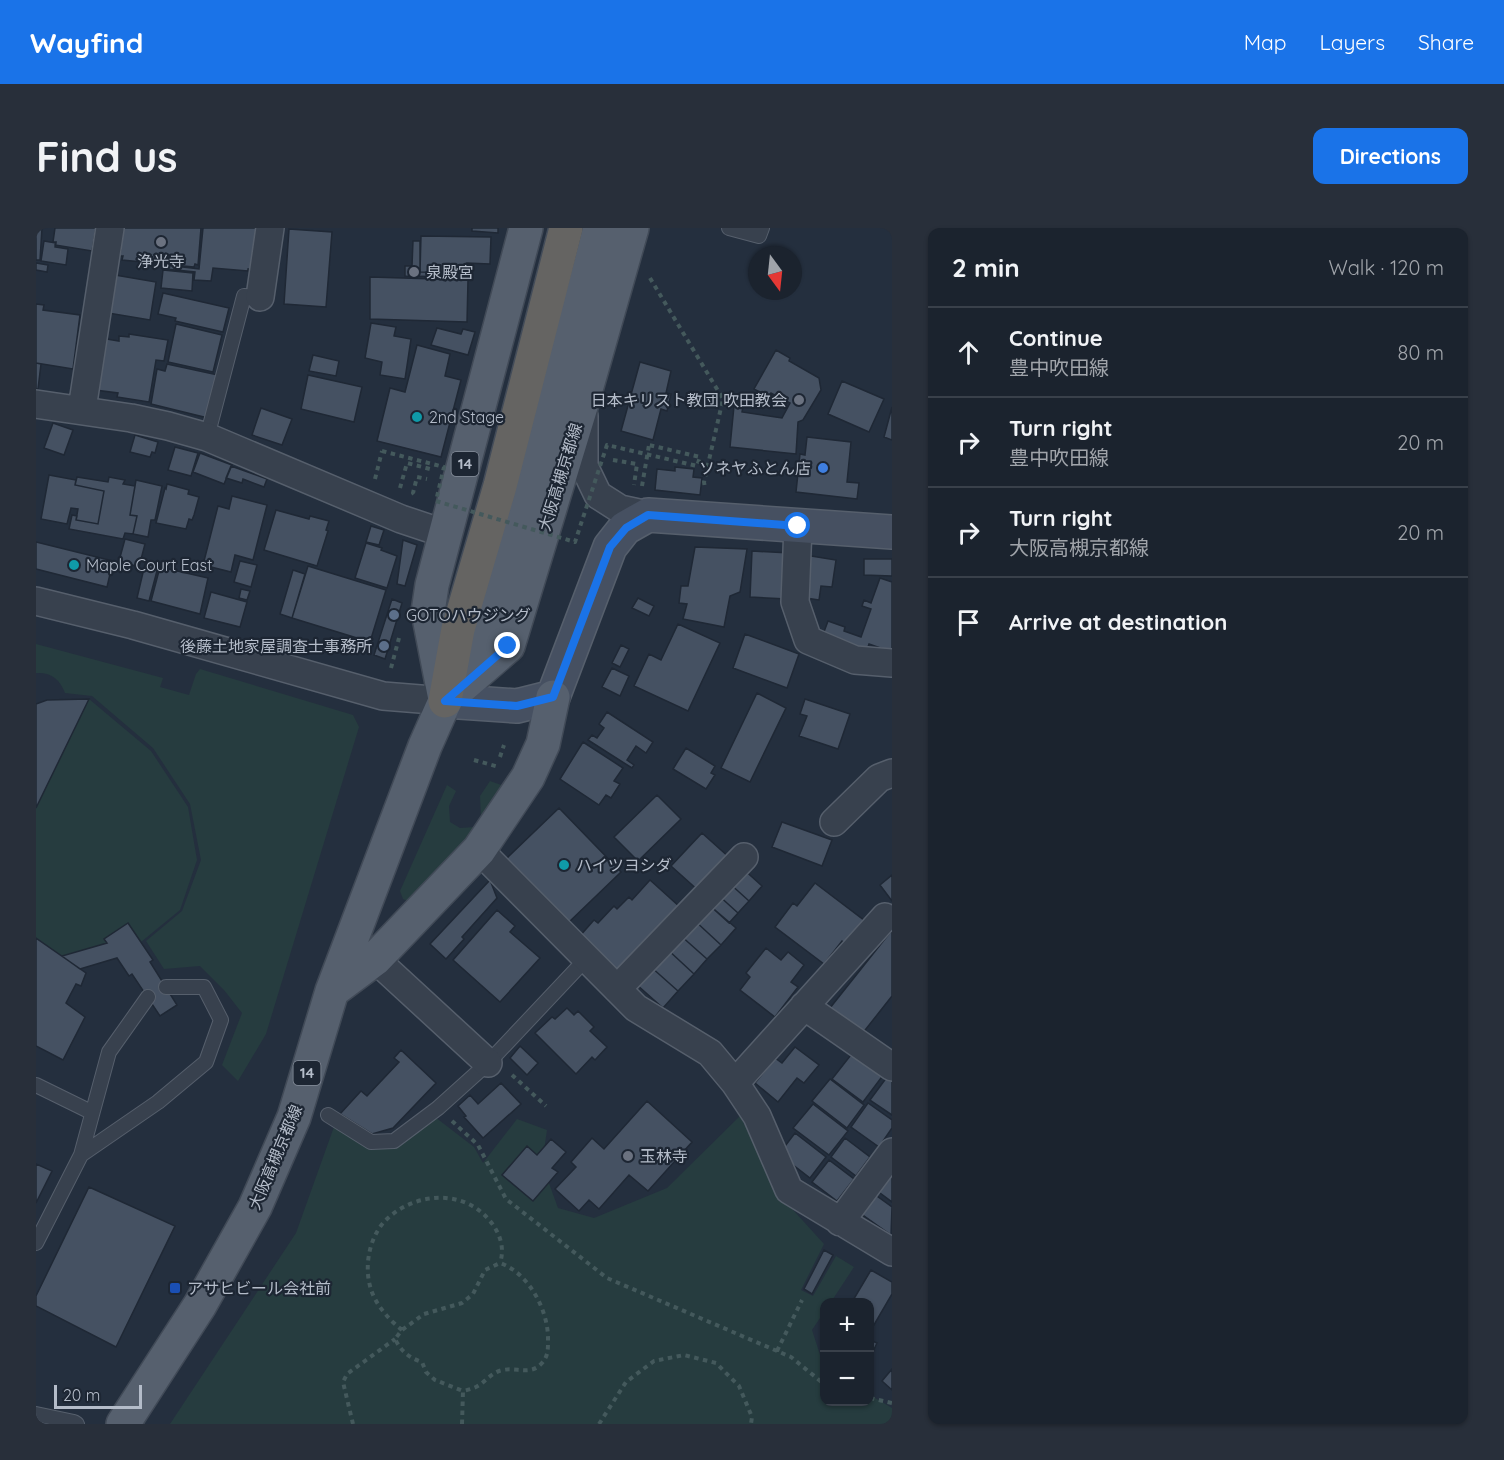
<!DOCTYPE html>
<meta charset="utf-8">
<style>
body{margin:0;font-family:Quicksand,"Noto Sans JP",sans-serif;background:#282f3a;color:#f1f3f6}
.controls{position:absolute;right:18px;bottom:18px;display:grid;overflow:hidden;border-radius:12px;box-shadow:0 2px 4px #0004}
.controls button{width:54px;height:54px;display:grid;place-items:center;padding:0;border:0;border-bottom:2px solid #39404a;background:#1b232e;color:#f1f3f6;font:30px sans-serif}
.compass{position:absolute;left:712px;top:18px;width:54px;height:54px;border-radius:50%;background:#1b232e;box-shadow:0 2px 4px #0004;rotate:165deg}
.scale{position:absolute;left:18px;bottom:15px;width:88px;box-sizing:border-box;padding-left:6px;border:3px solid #b4bcc9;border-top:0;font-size:16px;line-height:21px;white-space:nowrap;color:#b4bcc9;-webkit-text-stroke:4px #1d2633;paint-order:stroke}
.stop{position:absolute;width:18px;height:18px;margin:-14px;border:4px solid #1a73e8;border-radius:50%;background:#fff}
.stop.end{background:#1a73e8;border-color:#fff;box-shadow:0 2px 6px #0008}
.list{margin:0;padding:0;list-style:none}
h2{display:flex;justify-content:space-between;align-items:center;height:78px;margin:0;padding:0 24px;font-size:26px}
h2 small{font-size:20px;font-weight:400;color:#a0a4aa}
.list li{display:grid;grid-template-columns:39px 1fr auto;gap:18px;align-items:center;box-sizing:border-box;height:90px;padding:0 24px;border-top:2px solid #39404a}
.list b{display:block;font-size:22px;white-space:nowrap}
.list p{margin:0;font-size:20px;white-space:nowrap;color:#a0a4aa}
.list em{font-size:20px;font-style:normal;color:#a0a4aa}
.icon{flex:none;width:33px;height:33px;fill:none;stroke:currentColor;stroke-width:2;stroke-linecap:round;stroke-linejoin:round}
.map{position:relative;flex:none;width:856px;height:1196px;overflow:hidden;border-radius:12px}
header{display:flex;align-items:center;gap:36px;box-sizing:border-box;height:84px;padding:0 30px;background:#1a73e8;color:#fff}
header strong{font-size:28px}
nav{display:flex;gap:33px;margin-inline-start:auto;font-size:21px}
.intro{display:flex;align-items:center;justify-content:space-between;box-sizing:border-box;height:144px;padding:0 36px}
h1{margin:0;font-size:42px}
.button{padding:15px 27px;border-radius:12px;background:#1a73e8;color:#fff;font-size:21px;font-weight:700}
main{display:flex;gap:36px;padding:0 36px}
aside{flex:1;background:#1b232e;border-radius:12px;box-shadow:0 2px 4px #0004}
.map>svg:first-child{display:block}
.green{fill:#263c3f}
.building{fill:#455162;stroke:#1f2835;stroke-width:1.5}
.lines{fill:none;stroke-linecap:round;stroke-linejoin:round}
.service-casing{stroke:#565f6c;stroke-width:16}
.minor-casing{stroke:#565f6c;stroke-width:30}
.secondary-casing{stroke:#565f6c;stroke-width:36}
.primary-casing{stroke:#414a57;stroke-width:36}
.trunk-casing{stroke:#434c59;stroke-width:36}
.path{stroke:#44595c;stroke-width:4;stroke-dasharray:4.5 4.5;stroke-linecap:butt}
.service{stroke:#38414e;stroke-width:14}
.minor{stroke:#38414e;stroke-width:27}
.secondary{stroke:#465061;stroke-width:33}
.primary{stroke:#56606e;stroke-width:33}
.trunk{stroke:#656462;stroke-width:33}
.path-bridge{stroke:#44595c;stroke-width:4;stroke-dasharray:4.5 4.5;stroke-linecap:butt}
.route{stroke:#1a73e8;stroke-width:8}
.worship-dot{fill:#6b7280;stroke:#1d2633;stroke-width:2}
.culture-dot{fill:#0f9aa8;stroke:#1d2633;stroke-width:2}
.shop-dot{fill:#3f7fe0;stroke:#1d2633;stroke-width:2}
.service-dot{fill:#5c6f8a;stroke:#1d2633;stroke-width:2}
.transit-dot{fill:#1a4fb4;stroke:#1d2633;stroke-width:2}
.labels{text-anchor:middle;stroke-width:4.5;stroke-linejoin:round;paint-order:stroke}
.shield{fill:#1d2633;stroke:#878f9c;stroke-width:1.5}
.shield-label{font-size:15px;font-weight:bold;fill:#b4bcc9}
.poi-label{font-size:16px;fill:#b4bcc9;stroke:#1d2633;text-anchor:start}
.street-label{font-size:16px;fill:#b4bcc9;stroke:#1d2633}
</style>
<header>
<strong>Wayfind</strong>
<nav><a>Map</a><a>Layers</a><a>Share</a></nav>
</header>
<div class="intro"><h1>Find us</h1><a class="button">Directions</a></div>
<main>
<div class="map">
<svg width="856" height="1196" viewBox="0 0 856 1196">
<rect width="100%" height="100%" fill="#242f3e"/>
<path class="green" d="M0,416l127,34 -3,9 29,8 7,-21 4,-5 153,46 6,12 -93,307 -28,47 -16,-16 20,-52 -18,-23 -24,-24 -36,3 -18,-28 36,-30 19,-51 -11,-56 -37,-56 -61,-52 -27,-3c-5,-14 -14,-21 -29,-20z
M53,471l62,52 37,56 9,53 -17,50 -39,32 -13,-19 -23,16 2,4 -45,13 -26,-18v-130z
M454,553l17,6 -12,22 -83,94 -9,-4 -3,-8 47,-106 9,6 -7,15 1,16 10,6 14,-1 7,-10 -1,-21z
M704,888l44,84 40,44 -23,46 12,6 23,-40 18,11 -23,35h-7v10l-12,18 12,37v35h46v-7l22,13v16h-722l126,-191 39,-109 37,23 63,-30 39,30 9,16 34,-44 30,11 -5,34 16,44 36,10 73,-30z"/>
<path class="building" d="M0,0h6l-2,32h-4z
M19,0h41l-4,23 -37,-6 1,-3h-3z
M87,0h78l-3,37 -3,-1 -1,3 -72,-7 1,-4h-3z
M167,0h56l-4,41h-7v2l-35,-3 -2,13 -17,-1 1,-8 -29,-3v-4l33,4z
M436,0h26v5l-26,-2z
M253,1l43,3 -6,75 -42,-3z
M385,8l70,1 -1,27 -23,-1v10l-47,-1z
M8,13l12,2 -1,4 13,2 -2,16 -25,-4z
M377,13h7v31l37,1v4l-52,-1v-10h7z
M0,35l12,2 -1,7 -11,-2z
M127,42l30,3 -1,18 -31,-3z
M79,47l41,7 -6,38 -42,-7z
M334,49l98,3 -1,42 -97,-3z
M127,65l66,15 -6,24 -48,-11 1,-3 -18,-4z
M0,76l8,1 -1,5 37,5 -7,54 -37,-6z
M335,95l25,4 -2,9 17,3 -6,40 -25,-4 2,-13 -17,-4z
M140,96l46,11 -9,37 -45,-10z
M401,100l24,6 2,-5 12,3 -7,23 -37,-10z
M93,106l39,6 -4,21 -8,-1 -7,42 -32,-5 1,-4 -23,-3 6,-52 18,3v-5l10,1z
M381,117l33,9 -5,22 16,4 -20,77 -64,-16 13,-53 15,4z
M740,122l14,8 -1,3 30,17 2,12 -18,30 -5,2 -2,32 -66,-7 4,-41 9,1 -1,5 40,6 8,-15 -19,-10 -2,4 -15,-8z
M277,127l26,6 -3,15 -27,-5z
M604,134l31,9 -5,22 5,1 -4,17 -6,-2 -8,31 -32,-9z
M0,135l5,1 -3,25h-2z
M131,136l51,11 -10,43 -57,-14 6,-35 8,2z
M272,147l54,12 -8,35 -53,-13z
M806,153l42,18 -15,33 -41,-18z
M856,179v33l-8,-3z
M225,180l31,11 -10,26 -30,-10z
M17,195l20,7 -9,25 -20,-7z
M99,207l23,7 -3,11 -3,-1 -2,5 -20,-5z
M771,209l44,5 -4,40 12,1 -2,16 -61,-7 4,-38 5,1z
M139,219l23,6 -7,23 -23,-6z
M164,225l32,12 -8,19 -31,-12z
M195,238l36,13 -3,8 -21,-8 -1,4 -16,-5z
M639,239l19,2 -1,8 9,1 -2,17 -45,-5 2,-21 18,2z
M13,247l27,5 -1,5 29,6 -6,33 -22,-4 2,-11 -7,-1 -4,16 -26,-5z
M41,249l31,5 1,-5 16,3 -2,4 12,2 -5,29 7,1 -4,18 -8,-1 -2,6 -54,-10 3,-14 5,1 -1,4 22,4 6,-33 -29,-6z
M100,252l26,6 -7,34h-4l-3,17 -15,-3 4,-18 -7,-1z
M131,256l22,6 -1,4 11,3 -5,18 -2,5 -3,-1 -3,10 -30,-6 9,-35 1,1z
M196,268l35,9 -14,55 -18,-5 -4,17 -28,-7 15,-59 11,3z
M240,282l33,9 1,-3 19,5 -3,9 2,1 -11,35 -53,-16z
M335,298l13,4 -5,15 -13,-3z
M89,311l20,5 -6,23 -20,-6z
M367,312l14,5 -12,41 -8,-2z
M0,314l77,19 -6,26 -71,-18z
M330,315l16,5 -1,2 16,6 -10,32 -32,-10z
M659,319l52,2 -7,43 -10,4 -6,31 -41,-8 4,-15 -8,-1 2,-17h7z
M716,323l38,2 -3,46 -37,-2z
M769,327l31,5 -4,27 -11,-1 -2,14 -20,-3z
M828,331h28v17l-28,-1z
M204,333l17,4 -6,22 -17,-5z
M109,336l13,3 -9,34 -12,-3z
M272,338l78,24 -16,52 -78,-24z
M124,339l48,11 -8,36 -49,-13z
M257,342l12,4 -13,44 -12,-4z
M844,350l12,4v70l-23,-8 -3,9 -45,-13 7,-19 17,6 -1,4 17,6 10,-28 -9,-3 2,-6 7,3z
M205,361l9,2 -3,9 -8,-2z
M175,364l36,10 -7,25 -36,-9z
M602,370l16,8 -5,10 -17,-8z
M356,371l10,4 -17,56 -11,-4z
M642,396l42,19 -32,68 -54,-25 15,-32 12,6z
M709,406l54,20 -12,34 -54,-20z
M585,417l8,4 -9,18 -8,-4z
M576,440l17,8 -9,20 -18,-9z
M721,465l29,15 -36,74 -29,-14z
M53,471l-53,109v-104l11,-4z
M769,471l45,15 -12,35 -39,-13 8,-20 -7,-2z
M571,484l46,30 -7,11 -10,-7 -9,14 7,5 -2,3 -44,-28 4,-5 5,3 7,-10 -5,-4z
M547,514l40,26 -9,13 6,3 -9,14 -5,-3 -7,10 -39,-26z
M650,520l29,18 -4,7 4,2 -9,14 -33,-20z
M621,567l24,24 -43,42 -24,-24z
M523,580l62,64 -53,51 -62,-64z
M746,594l50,18 -10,26 -50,-19z
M666,605l29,26 -31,33 -29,-26z
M705,639l21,19 -13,15 -21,-19z
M856,647v26l-12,-16z
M454,652l7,18 -35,39 2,2 -18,20 -16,-15z
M614,652l31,28 -62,66 -40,-37 15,-17 4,3 16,-17 3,3 12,-12 3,3z
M692,654l21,19 -11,12 -21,-19z
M779,655l50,38 -18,24 -5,-4 -18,23 -49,-37 18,-24 4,3z
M681,666l21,19 -9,10 -21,-19z
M672,676l28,24 -15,17 -27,-25z
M461,682l18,16 -5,6 30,26 -40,44 -47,-42z
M658,692l27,25 -14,14 -27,-24z
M92,695l25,37 -3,2 27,43 -17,11 -28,-42 -3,2 -12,-18 -37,11 -18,-13 45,-13 -3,-4z
M856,702v66l-30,38 -32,-26z
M644,707l27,24 -13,15 -27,-25z
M0,710l50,35 -5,13 -5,-2 -10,19 19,14 -22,43 -27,-14z
M730,720l15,12 7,-8 16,13 -13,17 7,5 -23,30 -35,-27 10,-13 -4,-4z
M631,721l27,25 -16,17 -27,-24z
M615,739l27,24 -15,17 -27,-24z
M531,780l7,7 4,-4 16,16 -4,4 17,16 -12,13 -3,-3 -16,17 -41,-41 17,-16 3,2z
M484,818l18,17 -11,12 -17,-17z
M759,819l24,18 -15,18 -7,-5 -19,24 -23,-19 20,-25 7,5z
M365,822l35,33 -43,45 -21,6 -32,-20 21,-23 6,5 32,-34 -5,-4z
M818,823l30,23 -21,28 -31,-23z
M851,849l5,3v35l-22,-15z
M794,851l34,26 -17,23 -35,-27z
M465,855l20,21 -38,34 -19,-21 2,-1 -8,-10 12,-11 8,9z
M611,873l45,41 -44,49 -19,-16 -30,34 -10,-9 -10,11 -24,-22 21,-22 -5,-5 21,-24 12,11z
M832,875l24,17v8l-13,19 -28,-20z
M777,876l35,27 -19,24 -36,-27z
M759,905l31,24 -16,21 -31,-24z
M809,910l25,19 -14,19 -25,-19z
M515,911l15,13 -14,16 6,4 -25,29 -31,-26 25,-29 10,9z
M793,932l25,19 -17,22 -25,-19z
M0,936l16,7 -16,32z
M856,945v29l-16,-12z
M53,959l86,39 -59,121 -80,-41v-10z
M838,966l18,13 -1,28 -31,-22z
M788,1022l9,5 -21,39 -8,-5z
M835,1042l21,12v12l-21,36 -1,-1v-27h-18z
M834,1112l7,3 -7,15z
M856,1141v21l-10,-9z"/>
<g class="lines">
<g class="service-casing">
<path id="service" d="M693,0l30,8 3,-8
M171,209l37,-141 16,1
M112,769l-39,55 -28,103 77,-53 48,-40 15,-42 -17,-33h-38
M0,857l55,27
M292,887l43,27 23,-1 44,-33 50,-45 98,-104
M0,1015l45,-88
M0,1186l38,8 3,2"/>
</g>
<g class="minor-casing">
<path id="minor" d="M224,69l10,-69
M0,176l95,14 37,8 39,11 194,82 45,15
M46,181l28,-181
M548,188v50l14,29 22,14 28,6
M762,298l-3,76 13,38 47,20 37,3
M0,373l97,24 250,71 62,5
M798,594l45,-44 13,-5
M443,622l157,158 74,45 25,30 22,33 32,74 103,62
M339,731l113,104
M581,761l127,-132
M768,778l88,61
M699,855l150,-166
M804,994l52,-70"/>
</g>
<g class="secondary-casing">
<path id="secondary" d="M409,473l72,5 36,-9 57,-150 15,-19 23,-13 244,17"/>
</g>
<g class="primary-casing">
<path id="primary" d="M426,458l46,-40 75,-246 49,-172
M409,471l-17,-87 4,-27 94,-357
M296,763l43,-32 104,-109 49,-73 15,-33 10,-47
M87,1196l77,-119 55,-98 39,-90 38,-126 93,-245 20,-45 35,-64 105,-352 15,-57"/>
</g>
<g class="trunk-casing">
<path id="trunk" d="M409,473l13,-72 42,-143 66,-258"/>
</g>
<path class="path" d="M614,50l73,121 -19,83 1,6
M577,232l24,4 -3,21
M339,251l7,-28
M606,258l7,-41
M364,260l7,-25 23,6
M378,266l-1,-1 4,-16 10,2
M355,440l8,-30
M464,529l4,-12
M438,532l25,7
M476,847l34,31
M416,893l26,24 28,54 101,79 184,79 33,27
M366,1102c-13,-10 -28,-27 -32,-44 -6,-22 0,-52 18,-68 29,-26 76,-29 102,3 10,12 15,27 10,42
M741,1123l25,-51
M834,1170l22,5
M317,1196l-10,-42 4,-8 48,-35
M426,1196l1,-33c4,-1 9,-2 13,-4 10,-5 15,-15 27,-17 14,-3 28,6 39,-7 6,-7 6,-13 6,-22 1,-30 -19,-68 -48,-78l-15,7 -12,24 -11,9 -38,11 -22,16 -7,9c6,12 14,19 27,23l4,10 9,8 28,11
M563,1196l27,-42 28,-21 30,-6 32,8 23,23 13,31 -1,7"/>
<use href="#service" class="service"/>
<use href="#minor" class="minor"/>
<use href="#secondary" class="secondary"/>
<use href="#primary" class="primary"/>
<use href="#trunk" class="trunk"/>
<path class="path-bridge" d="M346,223l62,16 -8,34 139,41 32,-97 90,21 3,-9 -51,-12"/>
</g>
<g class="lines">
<path class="route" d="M472,418l-63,55 72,5 36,-9 57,-150 16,-19 22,-13 150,11"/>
</g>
<g class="worship-dot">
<circle cx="125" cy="14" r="6"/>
<circle cx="378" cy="44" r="6"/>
<circle cx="763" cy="172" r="6"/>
<circle cx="592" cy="928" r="6"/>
</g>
<g class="culture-dot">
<circle cx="381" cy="189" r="6"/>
<circle cx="38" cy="337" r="6"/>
<circle cx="528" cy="637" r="6"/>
</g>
<circle class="shop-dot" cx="787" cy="240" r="6"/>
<g class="service-dot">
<circle cx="358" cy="387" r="6"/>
<circle cx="348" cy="418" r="6"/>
</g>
<rect class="transit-dot" x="133" y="1054" width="12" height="12" rx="3"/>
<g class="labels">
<g class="shield">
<rect x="415.5" y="224" width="27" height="24" rx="4.5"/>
<rect x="257.5" y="833" width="27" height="24" rx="4.5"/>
</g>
<g class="shield-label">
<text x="429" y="241">14</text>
<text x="271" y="850">14</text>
</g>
<g class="poi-label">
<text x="125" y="39" text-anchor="middle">浄光寺</text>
<text x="390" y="50">泉殿宮</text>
<text x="751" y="178" text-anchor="end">日本キリスト教団 吹田教会</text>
<text x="393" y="195">2nd Stage</text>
<text x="775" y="246" text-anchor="end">ソネヤふとん店</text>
<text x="50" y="343">Maple Court East</text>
<text x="370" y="393">GOTOハウジング</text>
<text x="336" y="424" text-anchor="end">後藤土地家屋調査士事務所</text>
<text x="540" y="643">ハイツヨシダ</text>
<text x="604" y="934">玉林寺</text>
<text x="151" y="1066">アサヒビール会社前</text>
</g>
<g class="street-label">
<text transform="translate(524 249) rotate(-73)" y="6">大阪高槻京都線</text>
<text transform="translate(239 929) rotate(-67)" y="6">大阪高槻京都線</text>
</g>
</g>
</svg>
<div class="controls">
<button>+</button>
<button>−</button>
</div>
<svg class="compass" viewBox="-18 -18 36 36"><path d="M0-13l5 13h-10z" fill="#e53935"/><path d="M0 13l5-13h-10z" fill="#a0a4aa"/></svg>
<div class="scale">20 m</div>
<div class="stop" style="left:762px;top:298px"></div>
<div class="stop end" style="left:472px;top:418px"></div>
</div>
<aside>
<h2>2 min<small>Walk · 120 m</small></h2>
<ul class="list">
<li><svg class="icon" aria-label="ahead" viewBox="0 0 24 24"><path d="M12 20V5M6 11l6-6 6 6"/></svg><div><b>Continue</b><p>豊中吹田線</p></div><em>80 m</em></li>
<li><svg class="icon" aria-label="right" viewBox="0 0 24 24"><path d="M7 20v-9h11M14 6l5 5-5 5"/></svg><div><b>Turn right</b><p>豊中吹田線</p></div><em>20 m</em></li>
<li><svg class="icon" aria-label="right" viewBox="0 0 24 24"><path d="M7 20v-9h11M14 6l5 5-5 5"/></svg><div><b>Turn right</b><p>大阪高槻京都線</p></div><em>20 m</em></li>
<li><svg class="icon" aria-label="arrive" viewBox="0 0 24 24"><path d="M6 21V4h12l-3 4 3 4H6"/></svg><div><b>Arrive at destination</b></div></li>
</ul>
</aside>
</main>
